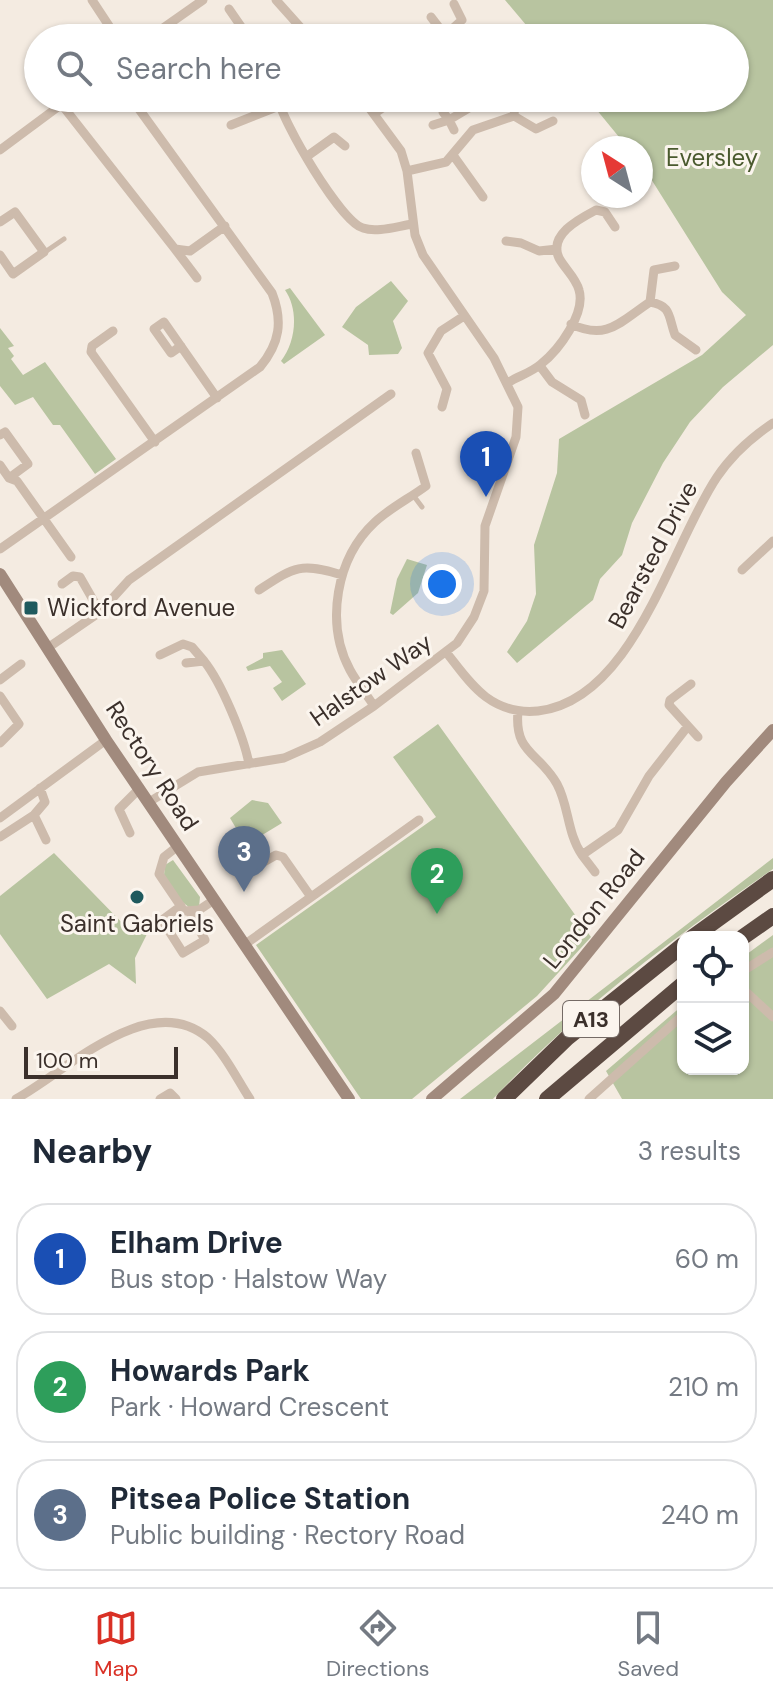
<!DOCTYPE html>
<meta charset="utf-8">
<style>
body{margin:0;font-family:"DM Sans",sans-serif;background:#f2f2f3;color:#1f2937}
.controls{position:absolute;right:24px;bottom:24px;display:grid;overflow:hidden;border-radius:16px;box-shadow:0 2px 6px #0004}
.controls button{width:72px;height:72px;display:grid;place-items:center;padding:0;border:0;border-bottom:2px solid #e0e1e3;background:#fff;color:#1f2937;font:40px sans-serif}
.compass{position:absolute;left:581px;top:136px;width:72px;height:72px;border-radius:50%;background:#fff;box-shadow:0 2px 6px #0004;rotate:324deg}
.scale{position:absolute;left:24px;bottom:20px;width:154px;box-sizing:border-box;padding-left:8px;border:4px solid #3b302b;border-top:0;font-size:22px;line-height:28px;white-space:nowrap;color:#3b302b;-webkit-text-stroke:6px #fbf5ee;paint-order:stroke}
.you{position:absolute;left:442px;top:584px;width:28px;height:28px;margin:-20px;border:6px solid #fff;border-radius:50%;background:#1a73e8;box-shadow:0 0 0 12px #1a73e833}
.badge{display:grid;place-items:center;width:52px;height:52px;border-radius:50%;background:#d93025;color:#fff;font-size:26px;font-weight:700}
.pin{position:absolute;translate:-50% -66px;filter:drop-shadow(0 2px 4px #0008)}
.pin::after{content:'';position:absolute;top:42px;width:28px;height:24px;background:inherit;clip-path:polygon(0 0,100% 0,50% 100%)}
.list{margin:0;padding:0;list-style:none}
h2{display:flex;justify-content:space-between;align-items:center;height:104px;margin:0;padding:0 32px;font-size:34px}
h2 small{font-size:26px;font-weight:400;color:#747a83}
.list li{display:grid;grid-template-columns:52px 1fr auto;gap:24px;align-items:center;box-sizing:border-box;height:112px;margin:0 16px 16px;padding:0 16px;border:2px solid #e0e1e3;border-radius:32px}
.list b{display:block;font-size:30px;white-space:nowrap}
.list p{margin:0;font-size:26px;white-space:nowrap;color:#747a83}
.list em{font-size:26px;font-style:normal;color:#747a83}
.icon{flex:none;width:44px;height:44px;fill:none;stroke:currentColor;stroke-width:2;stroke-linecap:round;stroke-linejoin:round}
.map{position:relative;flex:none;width:773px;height:1099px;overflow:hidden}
.search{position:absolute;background:#fff;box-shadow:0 2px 6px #0004;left:24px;right:24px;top:24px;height:88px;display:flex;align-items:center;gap:20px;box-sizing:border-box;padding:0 28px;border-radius:44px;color:#747a83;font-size:30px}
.sheet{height:488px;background:#fff}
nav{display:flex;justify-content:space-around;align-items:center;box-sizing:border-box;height:112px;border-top:2px solid #e0e1e3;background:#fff;font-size:22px;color:#747a83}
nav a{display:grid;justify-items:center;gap:4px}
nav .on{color:#d93025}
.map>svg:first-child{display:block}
.green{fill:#b8c4a0}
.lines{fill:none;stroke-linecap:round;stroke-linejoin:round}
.lane{stroke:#cdbbac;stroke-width:5}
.street{stroke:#cdbbac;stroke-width:9}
.secondary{stroke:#a18a7d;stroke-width:12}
.highway{stroke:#5c4a42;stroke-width:16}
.poi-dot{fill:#1f5a5e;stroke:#fbf5ee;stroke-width:3}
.labels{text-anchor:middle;stroke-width:6;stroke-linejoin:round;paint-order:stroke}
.shield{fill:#fbf5ee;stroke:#756b66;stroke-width:2}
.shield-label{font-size:22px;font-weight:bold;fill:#3b302b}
.park-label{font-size:24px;fill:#4a5a2e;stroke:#fbf5ee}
.street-label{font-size:24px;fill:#3b302b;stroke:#fbf5ee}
.poi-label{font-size:24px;fill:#3b302b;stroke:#fbf5ee;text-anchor:start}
</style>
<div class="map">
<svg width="773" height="1099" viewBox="0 0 773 1099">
<rect width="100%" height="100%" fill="#f4ebe1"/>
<path class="green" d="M505,0h268v345l-50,42 -33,35 -27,41 -31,60 -10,32 -22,24 -7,21 -76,63 -10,-11 20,-31 9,-27 -2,-49 23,-72 2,-34 143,-84 44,-40 -24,-23 -81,-129v-15h-13l-41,-50h148v-60h-198z
M391,281l17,20 -15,20 9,27 -4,6 -29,1 -1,-10 -26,-18 14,-20z
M290,288l35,47 -41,29 -3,-3c15,-19 18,-51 4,-71z
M0,328l14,18 -6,2 6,8 -3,3 12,16 22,-13 71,97 -21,15 -35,-49h-7l-20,-28 -18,8 -15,-19z
M407,559l20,6 -9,28 -25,22 -3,-2 7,-34z
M282,650l24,34 -24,17 -9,-13 9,-6 -12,-16 -22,5 -2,-4 17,-9v-5z
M438,724l153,213 -54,59 -125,103h-51l-105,-154 180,-128 -43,-60z
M252,800l16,3 14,20 -36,22 -16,-27z
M54,853l78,80 17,-3 -14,28 1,26 -27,-20 -62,35 -47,-65v-38z
M773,858v11c-99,68 -198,142 -280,230h-33z
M173,860l27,37 -1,10 -9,1 -9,-7 -17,-26 1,-10z
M773,935v164h-151l-16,-28 77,-66v64h60v-112z"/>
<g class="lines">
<path class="lane" d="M45,252l19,-13
M413,495l9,12"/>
<path class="street" d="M92,0l25,38
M276,0l34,38
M229,9l20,29
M431,17l13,17
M149,38l54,-38
M260,38l13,-9
M442,38l20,-18 -8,-16
M278,98c4,24 63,124 85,130 14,5 35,-2 50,-4
M62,105l113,144 15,2 35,-25
M375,113l22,-15
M514,116l22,13 17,-8
M231,125l48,-19
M433,125l16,-5 -6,-8
M454,130l-5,-10 20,-12 -3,-9
M0,150l70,-52
M453,155l30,42
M306,157l28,-20 11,9
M407,171l39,-9 27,-32 41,-14 1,-18
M0,222l15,-10 29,40 -31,22 -13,-19
M506,241l15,2 18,8 18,-2
M175,249l22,29
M650,302c22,4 18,14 25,33l21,15
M571,324c36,17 49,-2 79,-22l4,-32 21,-4
M113,331l-21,15 -1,6 64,90
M181,346l-10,7 -17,-24 10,-7 53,76
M540,366l12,16 29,18 4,15
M509,382c10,-6 23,-10 32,-18 18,-14 45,-51 38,-74 -3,-12 -14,-21 -20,-32 -11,-23 20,-39 37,-48l9,2 10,15
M442,407l5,-18 -19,-36 13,-22 23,-15
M0,435l5,-3 23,32 -19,14
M0,465l9,13 8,3 54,76
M0,549l260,-182c20,-24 23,-46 12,-74l-141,-195
M742,570l31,-29
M62,584l11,-8 7,1 20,35
M259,590c35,-23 41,-28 83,-15
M49,647l51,-35 29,-32 262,-186
M446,652c12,15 24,33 40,45 15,11 33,16 52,14 96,-11 133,-166 179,-234 14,-21 35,-40 56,-54
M160,655l23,-11 9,3 12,14
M186,663l18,-2c17,21 40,76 45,103
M0,680l21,-16
M691,684l-21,16 -1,5 29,32
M0,696l19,28 -19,19
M374,706c-7,-11 -17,-23 -24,-36 -25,-47 -14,-112 25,-148 15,-14 35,-24 51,-36l-10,-33
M518,711c-4,43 21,41 39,73 12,22 10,49 25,71l36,-25 31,-54 39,-50
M149,802l49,-30 86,-14 36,-16 54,-36 83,-63 17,-26 10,-26 1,-65 31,-89 2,-30 -24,-49 -71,-103 -8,-20 -8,-64 -6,-20 -39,-53
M34,815l12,25
M0,818l106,-78
M130,833l-11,-24 21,-21
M0,837l34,-22 11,-13 -5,-14
M178,846l-14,11 -5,17 25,37 15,-1 15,-10
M582,855l13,17
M260,864l16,-9 7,2 28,40
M181,906l-19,14 21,33 22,-13 -16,-29
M244,945l175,-125
M743,971l30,-19
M743,989l30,28
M0,1011l12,15
M16,1099c51,-28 133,-111 192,-61 17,16 29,41 42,61
M160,1099l10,-6 6,6
M589,1099l94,-84"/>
<path class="secondary" d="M0,574l106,166 243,359
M432,1099l122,-105 172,-212 47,-52"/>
<path class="highway" d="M693,937l80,-58
M743,937l30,-21
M504,1099l63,-61 116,-93
M547,1099l136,-115"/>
</g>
<g class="poi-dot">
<rect x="23" y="600" width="16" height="16" rx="4"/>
<circle cx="137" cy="897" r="8"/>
</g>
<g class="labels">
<rect class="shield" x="563" y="1001" width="56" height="36" rx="6"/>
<g class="shield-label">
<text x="591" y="1027">A13</text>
</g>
<g class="park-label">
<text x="712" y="166">Eversley</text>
</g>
<g class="street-label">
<text transform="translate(653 555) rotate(-62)" y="8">Bearsted Drive</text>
<text transform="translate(371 680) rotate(-35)" y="8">Halstow Way</text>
<text transform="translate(152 766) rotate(57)" y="8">Rectory Road</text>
<text transform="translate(594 909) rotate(-51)" y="8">London Road</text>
</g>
<g class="poi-label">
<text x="47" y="616">Wickford Avenue</text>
<text x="137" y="932" text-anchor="middle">Saint Gabriels</text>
</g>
</g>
</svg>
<div class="controls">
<button><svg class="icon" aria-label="locate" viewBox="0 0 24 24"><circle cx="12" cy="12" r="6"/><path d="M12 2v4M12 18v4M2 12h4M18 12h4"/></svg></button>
<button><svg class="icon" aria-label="layers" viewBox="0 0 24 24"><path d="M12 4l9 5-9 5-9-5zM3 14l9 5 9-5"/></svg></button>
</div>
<svg class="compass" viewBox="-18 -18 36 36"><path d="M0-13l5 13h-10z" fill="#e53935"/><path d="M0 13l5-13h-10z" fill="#747a83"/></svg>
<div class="scale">100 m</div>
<div class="you"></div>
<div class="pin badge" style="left:486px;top:497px;background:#1a4fb4">1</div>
<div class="pin badge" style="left:437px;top:914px;background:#2e9e5b">2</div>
<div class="pin badge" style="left:244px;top:892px;background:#5c6f8a">3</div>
<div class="search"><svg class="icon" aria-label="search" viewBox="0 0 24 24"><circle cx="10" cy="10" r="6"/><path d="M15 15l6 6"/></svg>Search here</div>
</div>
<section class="sheet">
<h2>Nearby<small>3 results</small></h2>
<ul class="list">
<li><span class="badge" style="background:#1a4fb4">1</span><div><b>Elham Drive</b><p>Bus stop · Halstow Way</p></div><em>60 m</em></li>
<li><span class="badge" style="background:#2e9e5b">2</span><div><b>Howards Park</b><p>Park · Howard Crescent</p></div><em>210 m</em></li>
<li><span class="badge" style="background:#5c6f8a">3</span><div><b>Pitsea Police Station</b><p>Public building · Rectory Road</p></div><em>240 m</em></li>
</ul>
</section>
<nav>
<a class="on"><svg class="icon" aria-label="map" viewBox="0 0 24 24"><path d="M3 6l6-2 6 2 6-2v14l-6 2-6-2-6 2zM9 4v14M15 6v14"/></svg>Map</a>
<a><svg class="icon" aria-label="directions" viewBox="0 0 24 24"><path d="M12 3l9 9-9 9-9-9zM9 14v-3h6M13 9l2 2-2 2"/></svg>Directions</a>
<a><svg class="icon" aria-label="saved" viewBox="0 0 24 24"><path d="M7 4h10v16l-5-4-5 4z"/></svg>Saved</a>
</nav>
